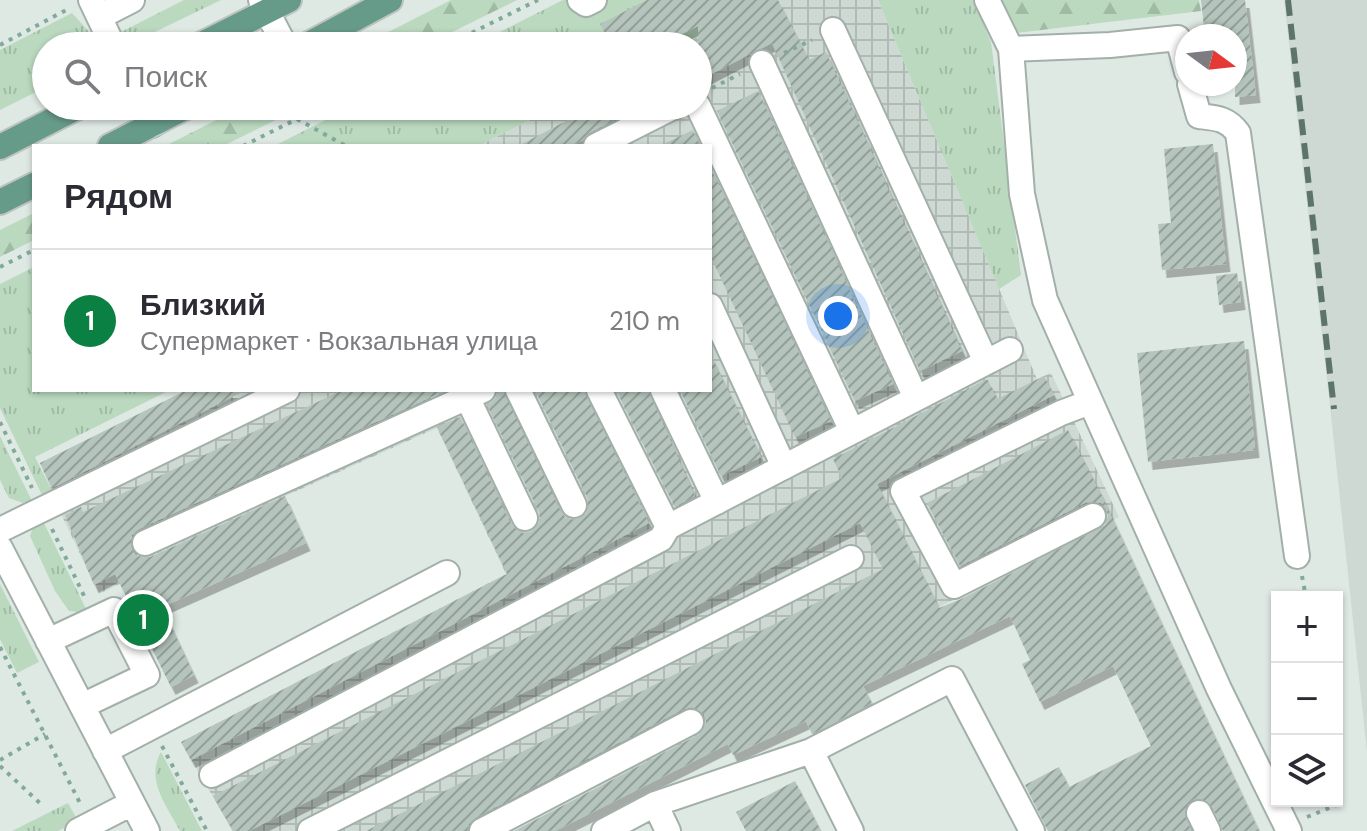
<!DOCTYPE html>
<html lang="ru">
<meta charset="utf-8">
<style>
body{margin:0;font-family:"DM Sans",sans-serif;background:#f2f2f3;color:#2b2b33}
.controls{position:absolute;right:24px;bottom:24px;display:grid;overflow:hidden;border-radius:0px;box-shadow:0 2px 6px #0004}
.controls button{width:72px;height:72px;display:grid;place-items:center;padding:0;border:0;border-bottom:2px solid #e1e1e2;background:#fff;color:#2b2b33;font:40px sans-serif}
.compass{position:absolute;left:1175px;top:24px;width:72px;height:72px;border-radius:50%;background:#fff;box-shadow:0 2px 6px #0004;rotate:105deg}
.you{position:absolute;left:838px;top:316px;width:28px;height:28px;margin:-20px;border:6px solid #fff;border-radius:50%;background:#1a73e8;box-shadow:0 0 0 12px #1a73e833}
.badge{display:grid;place-items:center;width:52px;height:52px;border-radius:50%;background:#0b8043;color:#fff;font-size:26px;font-weight:700}
.pin{position:absolute;translate:-50% -50%;border:4px solid #fff;box-shadow:0 2px 8px #0006}
.list{margin:0;padding:0;list-style:none}
h2{display:flex;justify-content:space-between;align-items:center;height:104px;margin:0;padding:0 32px;font-size:34px}
h2 small{font-size:26px;font-weight:400;color:#7c7c81}
.list li{display:grid;grid-template-columns:52px 1fr auto;gap:24px;align-items:center;box-sizing:border-box;height:144px;padding:0 32px;border-top:2px solid #e1e1e2}
.list b{display:block;font-size:30px;white-space:nowrap}
.list p{margin:0;font-size:26px;white-space:nowrap;color:#7c7c81}
.list em{font-size:26px;font-style:normal;color:#7c7c81}
.icon{flex:none;width:44px;height:44px;fill:none;stroke:currentColor;stroke-width:2;stroke-linecap:round;stroke-linejoin:round}
.map{position:relative;flex:none;width:1367px;height:831px;overflow:hidden}
.search{position:absolute;background:#fff;box-shadow:0 2px 6px #0004;left:32px;top:32px;width:680px;height:88px;display:flex;align-items:center;gap:20px;box-sizing:border-box;padding:0 28px;border-radius:44px;color:#7c7c81;font-size:30px}
.panel{position:absolute;background:#fff;box-shadow:0 2px 6px #0004;left:32px;top:144px;width:680px;height:248px;border-radius:0px}
.map>svg:first-child{display:block}
.built{fill:#ced9d3}
.industrial{fill:url(#industrial-grid)}
.grass{fill:url(#grass-tufts)}
.forest{fill:url(#forest-firs)}
.building{fill:url(#building-hatch);filter:url(#shadow)}
.lines{fill:none;stroke-linecap:round;stroke-linejoin:round}
.minor-casing{stroke:#a3b0aa;stroke-width:28}
.major-casing{stroke:#bdc3c1;stroke-width:28}
.path{stroke:#82aa9a;stroke-width:4;stroke-dasharray:4 6;stroke-linecap:butt}
.minor{stroke:#fff;stroke-width:24}
.major{stroke:#679b89;stroke-width:24}
.rail{stroke:#5c746b;stroke-width:6;stroke-dasharray:16 8;stroke-linecap:butt}
</style>
<div class="map">
<svg width="1367" height="831" viewBox="0 0 1367 831">
<defs>
<pattern id="industrial-grid" width="8" height="8" patternUnits="userSpaceOnUse" patternTransform="scale(2)"><rect width="8" height="8" fill="#ced9d3"/><path d="M0 4h8M4 0v8" fill="none" stroke="#b1bbb5"/></pattern>
<pattern id="grass-tufts" width="24" height="20" patternUnits="userSpaceOnUse" patternTransform="scale(2)"><rect width="24" height="20" fill="#bad9bf"/><path d="M3 7l-1-3M5 7V3M7 7l1-3M15 17l-1-3M17 17v-4M19 17l1-3" fill="none" stroke="#a0bba4"/></pattern>
<pattern id="forest-firs" width="22" height="20" patternUnits="userSpaceOnUse" patternTransform="scale(2)"><rect width="22" height="20" fill="#bad9bf"/><path d="M5 1l3.5 6h-7zM16 11l3.5 6h-7z" fill="#a0bba4"/></pattern>
<pattern id="building-hatch" width="6" height="6" patternUnits="userSpaceOnUse" patternTransform="scale(2)"><rect width="6" height="6" fill="#b5c4bd"/><path d="M-1 1l2-2M0 6l6-6M5 7l2-2" fill="none" stroke="#93a09a"/></pattern>
<filter id="shadow"><feDropShadow dx="4.5" dy="8" stdDeviation="0" flood-color="#0004"/></filter>
</defs>
<rect width="100%" height="100%" fill="#dfe9e4"/>
<path class="built" d="M1284,0h83v752l-37,-346z"/>
<path class="industrial" d="M771,0h107l159,379 14,-6 68,144 -413,207 4,6 -201,101h-276l-52,-89 325,-168 -69,-146 -292,131 4,11 -50,24 -38,-80 -21,-51 147,-73h523v-244h-232l80,-40h140v-60h-19z"/>
<path class="grass" d="M184,0h37l-95,46 -7,-13z
M563,0h208l-92,46h-207z
M878,0h95l18,42 30,233 -22,14z
M72,13l30,33h-56v41l-46,23v-60z
M353,106h205l-80,40h-204z
M34,267v123h136l-135,67 17,34 -10,4 -42,-87v-124z
M0,436l32,65 -9,2 -14,-5 -9,-18z
M43,521l45,92 -19,-2 -14,-20 -25,-55 4,-12z
M0,584l39,78 -22,11 -17,-34z
M161,752l41,79h-22c-13,-25 -35,-51 -19,-79z
M68,803l10,18 -20,10h-46z"/>
<path class="forest" d="M451,0h66l-93,46h-63z
M1001,0h198l2,11 -185,22z
M244,106h60l-81,40h-58z
M34,213v27l-34,17v-27z"/>
<path class="building" d="M647,0h131l31,60 17,-8 136,299 -42,20 -148,-328 -74,38v-55l-40,20h-46l-12,-22z
M1201,0h44l11,95 -21,2v-61h-30z
M758,91l135,293 -38,17 -138,-290z
M595,106h47l-53,27 -6,7 -12,6h-53z
M693,130l7,16h-41z
M1213,144l13,120 -64,6 -4,-46 13,-1 -7,-74z
M710,166l121,255 -36,16 -85,-182z
M1237,273l4,29 -22,3 -3,-29z
M1244,341l11,109 -107,12 -11,-109z
M710,354l51,103 -40,19 -41,-86h30z
M1044,376l10,19 -177,89 62,124 22,-9 144,-74 3,-9 -2,-7 -5,-6 -14,-1 -127,64 -33,-63 141,-73 32,62 159,339h-36l-11,-25 -13,-8 -7,2 -8,11 7,20h-143l-23,-46 34,-18 10,20 82,-41 -38,-80 -73,36 -18,-38 8,-4 -20,-44 -147,70 9,17 -60,31 -6,-13 -73,34 -5,-11 -173,87h-41l184,-96 8,-12 -2,-9 -12,-7 -8,2 -209,109 -6,6 -2,7h-101l517,-262 -23,-46 -611,308h-16l-20,-35 629,-318 -9,-19 152,-79h3l9,19z
M187,390h59l-194,98 -12,-25z
M343,390h104l-308,139 -7,6v15l5,6 13,1 135,-61 21,47 -144,64 32,68 -23,12 -56,-113 -21,11 -29,-70 16,-8 2,5z
M498,390h5l58,122 5,6 8,2 12,-6 2,-15 -53,-109h49l65,133 -458,237 -10,-18 326,-168 -70,-147 23,-10 51,107 12,9 9,-2 8,-11 -1,-8 -52,-107 8,-6z
M616,390h32l47,106 -20,11z
M795,781l26,50h-75l-10,-19z"/>
<g class="lines">
<g class="minor-casing">
<path id="minor" d="M91,0l22,46
M261,0l24,46
M580,0l6,4 8,-4
M987,0l24,49 11,145 23,106 174,389 70,142
M99,17l33,-17
M833,30l153,332
M1011,49l99,-4 68,-7 9,34
M762,63l154,335
M1190,84l9,32c17,2 28,2 39,17l59,423
M142,106l10,19
M698,106l154,325
M596,146l79,-40
M710,306l74,161
M518,390l56,115
M599,390l69,137
M663,390l54,112
M467,397l58,121
M1090,402l-29,11 -158,78 51,95 139,-70
M0,530l287,-140
M145,543l338,-153
M0,548l147,283
M48,641l66,-31 33,65 -65,31
M105,751l342,-178
M811,751l40,80
M212,775l449,-236 7,-12 342,-177
M655,804l13,27
M1199,813l9,18
M78,831l54,-28
M310,831l541,-273
M482,831l209,-109
M604,831l51,-27 156,-53 141,-72 80,152"/>
</g>
<g class="major-casing">
<path id="major" d="M198,46l91,-46
M305,46l85,-46
M110,146l78,-40
M0,147l80,-41
M0,202l34,-17"/>
</g>
<path class="path" d="M0,45l70,-37
M445,46l93,-46
M784,53l28,-13
M712,88l28,-14
M297,119l49,27
M243,146l80,-40
M0,267l34,-17
M0,422l32,66
M52,529l34,71
M1302,576l4,21
M0,647l81,158
M162,746l45,85
M0,760l45,-26
M0,766l43,40
M1307,817l32,-13 -2,-20"/>
<use href="#minor" class="minor"/>
<use href="#major" class="major"/>
<path class="rail" d="M1288,0l46,409"/>
</g>
</svg>
<div class="controls">
<button>+</button>
<button>−</button>
<button><svg class="icon" aria-label="layers" viewBox="0 0 24 24"><path d="M12 4l9 5-9 5-9-5zM3 14l9 5 9-5"/></svg></button>
</div>
<svg class="compass" viewBox="-18 -18 36 36"><path d="M0-13l5 13h-10z" fill="#e53935"/><path d="M0 13l5-13h-10z" fill="#7c7c81"/></svg>
<div class="you"></div>
<div class="pin badge" style="left:143px;top:620px">1</div>
<div class="search"><svg class="icon" aria-label="search" viewBox="0 0 24 24"><circle cx="10" cy="10" r="6"/><path d="M15 15l6 6"/></svg>Поиск</div>
<section class="panel">
<h2>Рядом<small></small></h2>
<ul class="list">
<li><span class="badge">1</span><div><b>Близкий</b><p>Супермаркет · Вокзальная улица</p></div><em>210 m</em></li>
</ul>
</section>
</div>
